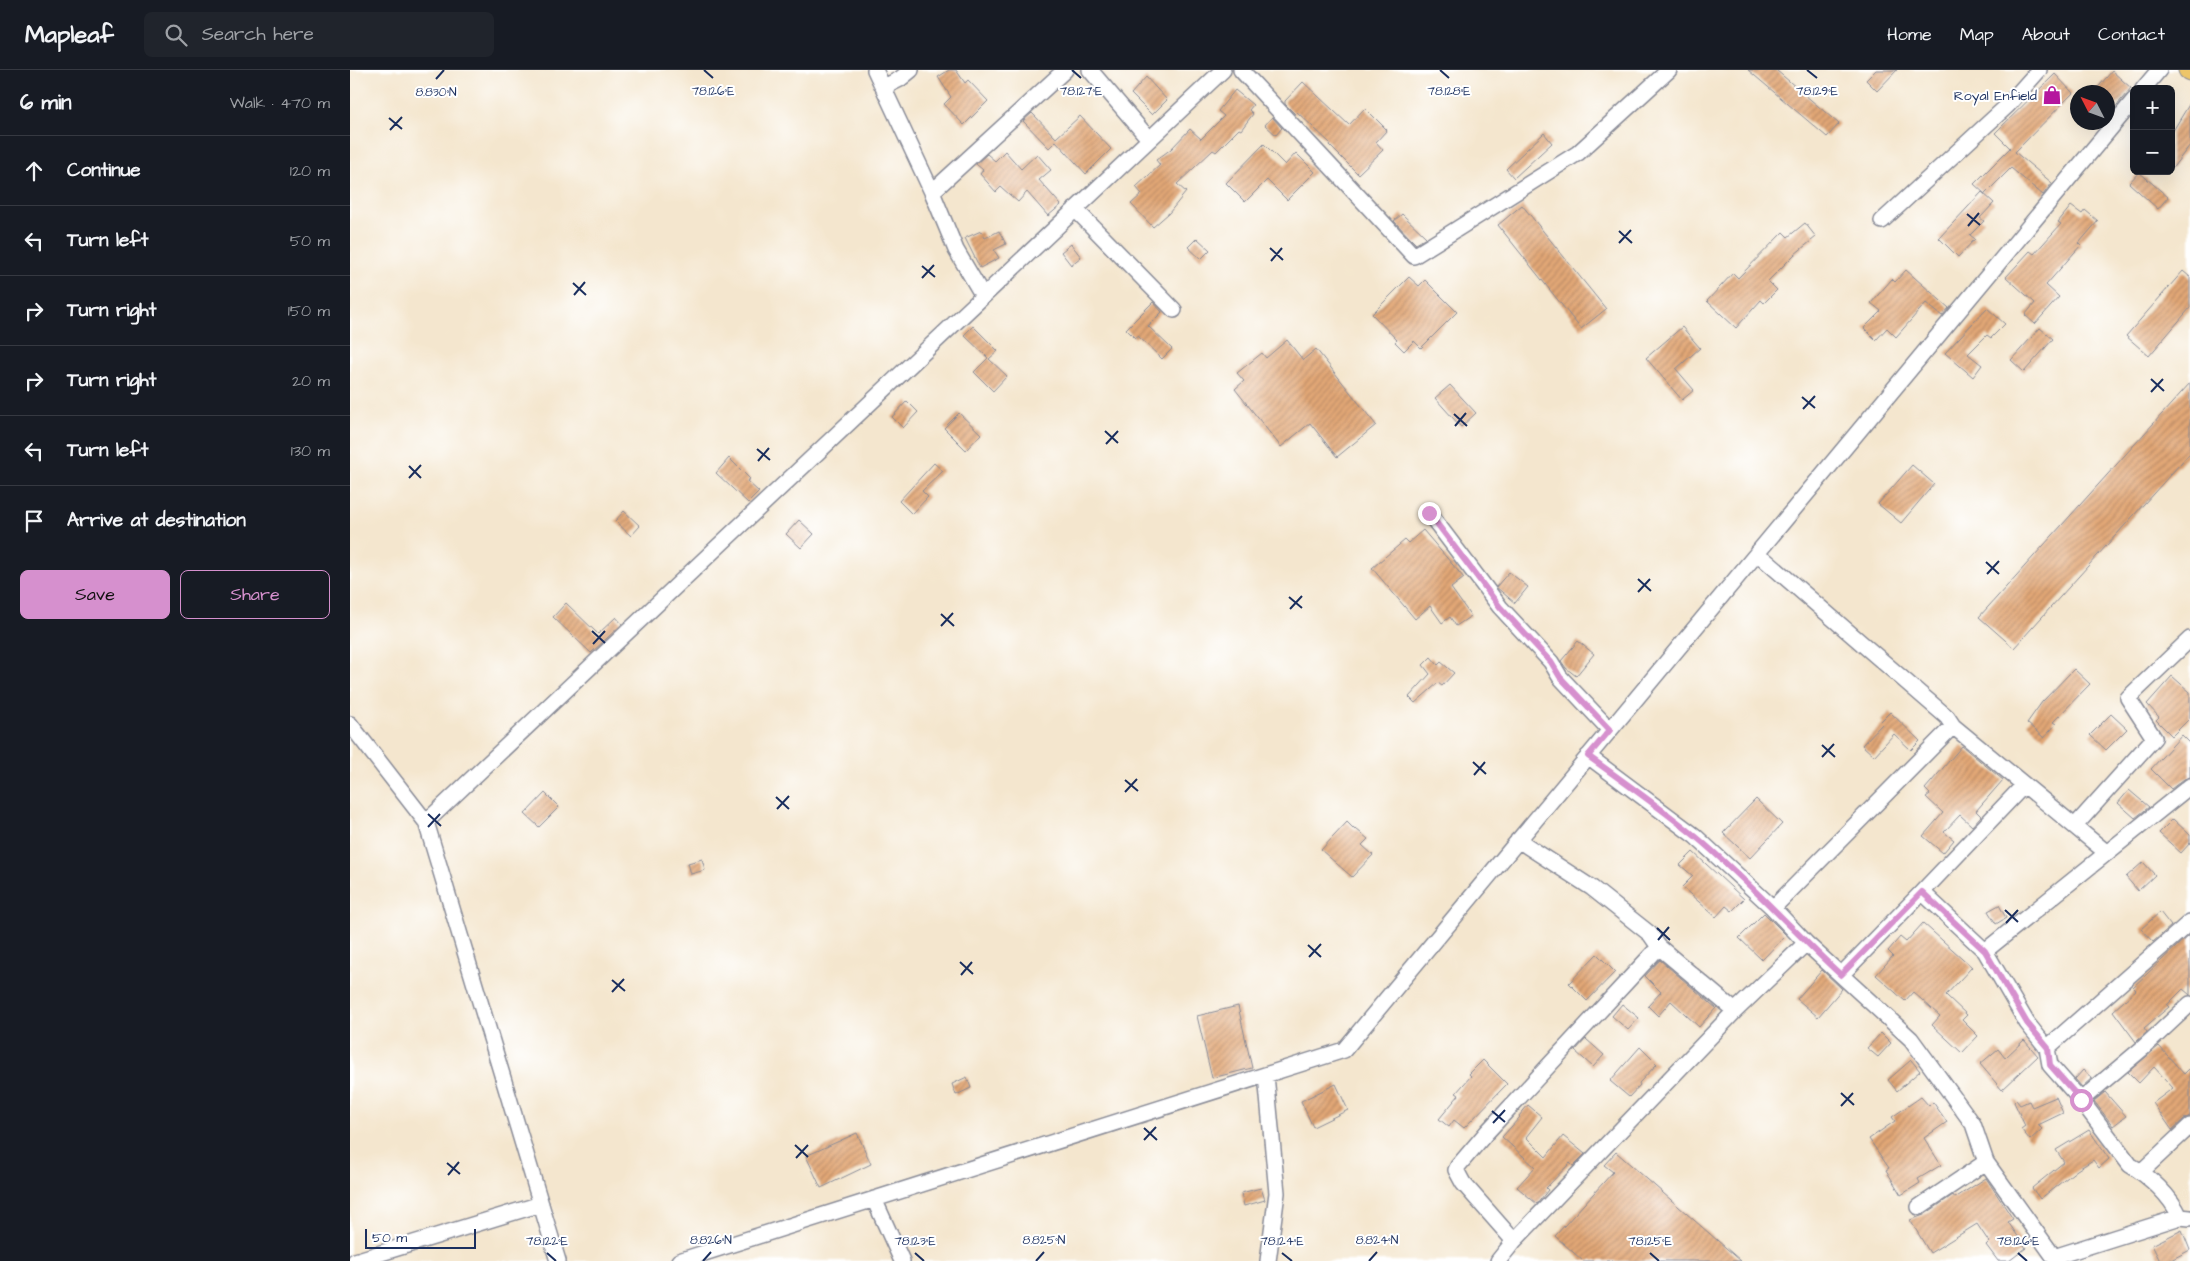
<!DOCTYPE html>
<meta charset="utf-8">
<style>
body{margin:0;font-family:"Architects Daughter",sans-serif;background:#20242c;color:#f1f3f6}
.controls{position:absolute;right:15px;top:15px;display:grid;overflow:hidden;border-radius:8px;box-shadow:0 5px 20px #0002}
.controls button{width:45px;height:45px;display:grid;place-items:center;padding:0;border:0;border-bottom:1px solid #363941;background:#171b24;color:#f1f3f6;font:25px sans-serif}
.compass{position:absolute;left:1720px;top:15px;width:45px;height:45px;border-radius:50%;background:#171b24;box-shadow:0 5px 20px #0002;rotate:312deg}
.scale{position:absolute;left:15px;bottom:12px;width:111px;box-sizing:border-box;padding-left:5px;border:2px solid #1b2f5e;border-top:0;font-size:14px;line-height:18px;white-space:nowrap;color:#1b2f5e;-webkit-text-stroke:4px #fff;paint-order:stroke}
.stop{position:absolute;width:15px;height:15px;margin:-11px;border:4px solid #d690ce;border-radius:50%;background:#fff}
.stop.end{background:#d690ce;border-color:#fff;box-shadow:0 1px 5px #0008}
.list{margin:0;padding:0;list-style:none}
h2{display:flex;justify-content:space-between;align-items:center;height:65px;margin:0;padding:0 20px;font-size:21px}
h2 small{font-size:16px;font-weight:400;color:#9ea1a6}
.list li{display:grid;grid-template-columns:32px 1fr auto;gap:15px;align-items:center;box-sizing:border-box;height:70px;padding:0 20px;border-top:1px solid #363941}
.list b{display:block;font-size:19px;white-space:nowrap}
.list em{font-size:16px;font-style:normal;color:#9ea1a6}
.actions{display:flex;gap:10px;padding:15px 20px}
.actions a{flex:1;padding:11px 0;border:1px solid #d690ce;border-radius:8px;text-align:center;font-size:18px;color:#d690ce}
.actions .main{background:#d690ce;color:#111}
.icon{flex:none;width:28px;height:28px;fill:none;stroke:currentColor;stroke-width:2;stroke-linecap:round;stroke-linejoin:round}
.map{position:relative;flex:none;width:1840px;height:1191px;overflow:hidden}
header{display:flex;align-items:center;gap:30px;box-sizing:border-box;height:70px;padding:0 25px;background:#171b24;border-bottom:1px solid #363941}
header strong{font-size:24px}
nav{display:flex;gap:28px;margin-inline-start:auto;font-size:18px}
.search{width:350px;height:45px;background:#20242c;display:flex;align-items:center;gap:12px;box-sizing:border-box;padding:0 18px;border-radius:8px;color:#9ea1a6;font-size:19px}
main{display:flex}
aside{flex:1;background:#171b24}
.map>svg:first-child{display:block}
.building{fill:url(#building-hatch)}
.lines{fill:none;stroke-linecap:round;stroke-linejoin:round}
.minor-casing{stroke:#888a96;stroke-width:18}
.major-casing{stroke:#888a96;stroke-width:21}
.minor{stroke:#fff;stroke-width:15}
.major{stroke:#edc569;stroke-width:19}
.route{stroke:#d690ce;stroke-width:6}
.ticks{fill:none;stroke:#1b2f5e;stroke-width:2}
.labels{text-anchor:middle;stroke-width:4;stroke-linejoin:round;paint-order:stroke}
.poi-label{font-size:14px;fill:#1b2f5e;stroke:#fff;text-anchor:end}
.ticks-label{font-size:12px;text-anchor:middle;fill:#1b2f5e;stroke:#fff;stroke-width:4;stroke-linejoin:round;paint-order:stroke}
</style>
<header>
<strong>Mapleaf</strong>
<div class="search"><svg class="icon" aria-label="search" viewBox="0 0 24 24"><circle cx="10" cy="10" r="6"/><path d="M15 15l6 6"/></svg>Search here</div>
<nav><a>Home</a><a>Map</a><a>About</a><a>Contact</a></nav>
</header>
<main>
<aside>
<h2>6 min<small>Walk · 470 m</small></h2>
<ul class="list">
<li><svg class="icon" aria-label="ahead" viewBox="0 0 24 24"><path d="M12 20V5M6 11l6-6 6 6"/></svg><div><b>Continue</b></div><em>120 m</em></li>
<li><svg class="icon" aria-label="left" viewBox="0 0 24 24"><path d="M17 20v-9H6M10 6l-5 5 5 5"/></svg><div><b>Turn left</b></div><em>50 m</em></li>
<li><svg class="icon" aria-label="right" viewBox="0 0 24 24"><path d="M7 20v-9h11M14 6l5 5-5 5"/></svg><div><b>Turn right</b></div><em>150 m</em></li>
<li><svg class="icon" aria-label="right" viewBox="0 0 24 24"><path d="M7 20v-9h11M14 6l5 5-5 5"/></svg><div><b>Turn right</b></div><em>20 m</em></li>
<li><svg class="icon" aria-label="left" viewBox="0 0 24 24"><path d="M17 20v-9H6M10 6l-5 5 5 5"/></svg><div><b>Turn left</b></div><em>130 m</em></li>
<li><svg class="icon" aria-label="arrive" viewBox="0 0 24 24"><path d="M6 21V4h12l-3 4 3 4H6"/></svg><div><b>Arrive at destination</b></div></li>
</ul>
<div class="actions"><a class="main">Save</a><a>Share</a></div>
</aside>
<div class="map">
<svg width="1840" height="1191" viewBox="0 0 1840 1191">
<defs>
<pattern id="building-hatch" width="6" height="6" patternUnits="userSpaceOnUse" patternTransform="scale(1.25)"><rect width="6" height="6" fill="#e2a776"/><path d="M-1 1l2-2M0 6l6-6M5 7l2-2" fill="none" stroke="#b68864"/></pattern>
</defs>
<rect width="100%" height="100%" fill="#fff"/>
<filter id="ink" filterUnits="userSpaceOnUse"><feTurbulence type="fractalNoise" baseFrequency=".02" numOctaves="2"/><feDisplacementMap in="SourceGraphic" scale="10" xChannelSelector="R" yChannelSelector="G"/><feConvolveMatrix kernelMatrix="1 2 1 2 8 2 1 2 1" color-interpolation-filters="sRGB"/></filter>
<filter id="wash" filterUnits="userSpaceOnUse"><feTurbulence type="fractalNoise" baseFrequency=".0096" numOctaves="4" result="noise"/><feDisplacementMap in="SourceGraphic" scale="20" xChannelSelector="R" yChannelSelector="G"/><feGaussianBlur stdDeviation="1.12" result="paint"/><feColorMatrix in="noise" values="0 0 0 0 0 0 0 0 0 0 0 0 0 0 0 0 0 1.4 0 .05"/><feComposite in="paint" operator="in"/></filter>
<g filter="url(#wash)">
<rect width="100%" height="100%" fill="#f4e6ce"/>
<g id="blocks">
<path class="building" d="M599,0h7l9,13 3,-3 20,21 -24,24 -20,-21 7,-7 -13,-20z
M1398,0h28l63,54 -12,13z
M1526,0h21l-20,21 -11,-11z
M1762,1l19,17 -23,28v-24h-14z
M1705,4l18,19 -58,59 37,31 -9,12 -32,-27 -26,26 -11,-10 36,-36 -15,-15z
M796,7l21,23 -15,15 -21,-21z
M953,12l46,43 16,-17 22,22 -11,12 7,8 -25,24 -29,-29 1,-2 -33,-31 -2,2 -10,-10v-3z
M885,20l18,15 -4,5 4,4 -12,16 -2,-1 -23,23 -3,-2 -36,34 9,8 -17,21 -16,14 -22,-23 11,-10 -6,-7 24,-22 -4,-5 15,-11 19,-20 11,10 23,-23 -6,-5z
M1840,33v42l-19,25v-36z
M682,43l24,25 24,-22 31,33 -25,25 -30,-33 -7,7 -26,-27z
M922,47l10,11 -6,7 -11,-10z
M1194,63l8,10 -38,35 -8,-9z
M914,74l21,21 11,-12 19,19 -28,28 -20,-20 -22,22 -19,-19z
M655,81l16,18 16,-15 14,16 -12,10 22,25 -13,11 -21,-24 -9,10 -17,-15 -5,5 -16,-18 3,-4 -7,-6 11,-10 8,7z
M1789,102l29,25 -10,12 -29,-26z
M1632,122l12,11 -14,15 4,3 -14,14 5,4 -17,18 -19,-19z
M1172,135l84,104 -25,20 -83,-104z
M1721,136l11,8 3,-4 13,11 -19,22 2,2 -35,40 13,12 -24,27 -10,-9 10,-12 -29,-26 24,-26 4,3 27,-30 -3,-2z
M1052,144l24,23v1l-10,6 -6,-6 -16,-17z
M1455,153l11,14 -21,17 -27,27 9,9 -13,13 -3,-3 -25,28 -29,-27 26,-28 5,5 45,-46 5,5z
M631,161l4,7 14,-7 7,13 -12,6 5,8 -19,10 -15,-30z
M847,168l13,12 -9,9 -13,-12z
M721,174l10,13 -10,8 -10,-13z
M1556,200l43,38 -7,8 -16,-13 -30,34 -9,-9 -11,12 -12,-12 17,-17 -10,-8 21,-24 3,3z
M1833,201l7,6v31l-41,48 -23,-20z
M1059,207l10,9 6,-6 32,32 -36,36 -7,-7 -10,10 -9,-9 2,-2 -25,-26z
M803,232l9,10 -14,14 24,23 -10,10 -24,-23 -3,2 -9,-9z
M1637,238l18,16 -14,14 -4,-3 -19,19 14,11 -9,12 -28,-24z
M623,256l25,25 -9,8 18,17 -14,15 -19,-19 14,-14 -24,-23z
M1332,257l18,21 -24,21 18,21 -12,10 -36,-42z
M1690,258l13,11 -29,33 -13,-12z
M937,270l16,20 13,-11 60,76 -39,32 -27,-34 -29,24 -46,-58 9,-8 -7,-8 25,-20 4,5z
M1840,313v70l-176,195 -35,-31z
M1100,315l26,28 -15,14 -26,-29z
M557,331l11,11 -15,16 -11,-11z
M609,343l22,21 -15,16 -22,-22z
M379,388l21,21 -3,2 12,11 -11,11 -32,-30z
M584,393l9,8 -21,20 6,6 -16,17 -13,-13z
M1562,395l22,19 -33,39 -23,-19z
M274,441l16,15 -9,10 -16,-15z
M449,450l15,14 -13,14 -15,-14z
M1073,460l41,48 -13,10 20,28 -15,10 -6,-9 -8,6 -12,-17 -15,13 -43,-51 33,-28 3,3z
M1159,502l19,15 -13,16 -19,-16z
M216,533l32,31 18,-17 6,7 -31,29 -38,-36z
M1228,571l16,13 -18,22 -10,-8 -5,-7z
M1081,587l7,8 3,-3 13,11 -12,13 -4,-3 -23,20 -6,-6 21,-23 -7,-9z
M1724,599l16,15 -37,38 3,2 -12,14 -17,-15 15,-21z
M1822,606l18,16v26l-18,18 -16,-16 3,-3 -12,-13z
M1540,642l30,29 -9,9 -17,-16 -20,22 -12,-11 21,-22 -2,-2z
M1761,644l16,15 -21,21 -16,-15z
M1832,665l8,8v34l-6,2 -13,10 -20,-20z
M1612,676l41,34 -27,31 5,5 -9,10 -12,-11 -16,17 10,8 -11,13 -20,-17 20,-23 -17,-16 4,-3 -5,-5z
M1779,720l20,17 -14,11 -17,-15z
M195,723l14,14 -20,20 -14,-13z
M1406,729l26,25 -32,34 -27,-25z
M1823,749l17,16v8l-9,10 -22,-20z
M997,752l8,8 1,-1 12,10 -6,6 11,10 -21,22 -31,-27z
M1343,782l51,47 -12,12 -6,-5 -10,11 -34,-30 11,-11 -13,-11z
M352,789l3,11 -14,4 -3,-11z
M1793,792l12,13 -17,16 -12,-14z
M1649,835l7,13 -10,6 -8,-13z
M1810,842l11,14 -18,16 -12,-13z
M1414,843l22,22 -24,25 -23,-22z
M1573,853l49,44 -26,28 21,20 -5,5 16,16 -16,17 -30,-28 8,-9 -27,-24 -8,9 -29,-26 17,-19 -5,-5 12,-14 6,5z
M1840,864v61l-7,-6 -16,16 2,2 -25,21 3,4 -11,10 -23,-31 23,-21 -3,-3z
M1247,884l18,18 -28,29 -18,-18z
M1310,890l56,48 -17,19 -28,-26 -13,15 -10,-10 13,-14 -16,-16z
M1472,900l20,19 -24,28 -21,-18z
M1272,934l17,14 -11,12 -16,-14z
M888,936l14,62 -40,10 -15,-62z
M1531,963l10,10 -13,14 -11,-9z
M1236,969l18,16 -11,12 -18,-16z
M1674,970l14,16 -36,34 -22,-26 18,-15 7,9z
M1809,976l25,28 6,-6v48l-6,3 -12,11 -19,-27 20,-15 -19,-21 -15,16 -11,-11z
M1290,977l17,17 -18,19 1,2 -11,12 -19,-16z
M1133,990l24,24 -43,44 -10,-8 -5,7 -10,-8 20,-24 -3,-2 15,-17 -2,-2z
M1561,990l9,11 -23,20 -9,-11z
M1733,1000l9,8 -10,9 -7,-8z
M617,1007l4,11 -15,7 -4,-11z
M986,1014l12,26 -35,17 -12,-26z
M1755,1022l21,24 -13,10 -19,-25z
M1571,1027l8,9 4,-4 14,20 -23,16 17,27 -23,14 2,4 -19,12 -15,-25 3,-2 -20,-29 26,-18 -3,-4z
M1706,1027l7,16 -25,12 4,4 -12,11 -9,-11 4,-3 -11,-24 2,-2 4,5 9,-4 3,6z
M1178,1035l14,12 -16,20 20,20 17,-21 22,18 -12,12 -3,-3 -24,25 2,2 -11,14 -20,-17 18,-20 -33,-30 18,-20 -1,-1z
M1739,1060l20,29 -10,9 -6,-8 -16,10 -37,29 -8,-11 32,-26 -8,-12z
M507,1063l14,31 -50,24 -15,-32z
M1266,1082l125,109h-158l-28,-25 58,-64 -9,-7z
M1636,1108l27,41 -5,3 18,26 -17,13h-11l-12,-16 3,-3 -12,-18 -47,29 -20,-33 14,-5 29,-20 2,3z
M911,1118l4,12 -21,6 -3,-13z
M1832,1160l8,20 -21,11h-9l-8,-16z"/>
</g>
</g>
<g filter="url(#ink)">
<use href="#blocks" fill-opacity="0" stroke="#888a96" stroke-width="1"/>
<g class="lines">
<g class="minor-casing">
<path id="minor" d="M525,0l57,122 24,58 27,46
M740,0l59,69
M891,0l173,186 164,-103 91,-83
M534,17l16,-8 11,-9
M1793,19l16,-19
M582,122l133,-122
M725,139l99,101
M1532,151l125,-115 32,-36
M1079,443l71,94 51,55 9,15 50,53
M1407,483l190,164 6,9 154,127
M0,654l76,98
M1238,686l107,80 78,72 33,35 105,96 62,85 13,38 68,95 126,-40 10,1
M1674,715l-102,107 63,59 42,72 20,25 3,17 31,35 49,65c19,11 41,31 50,52
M1725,756l79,-88 -26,-40 62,-59
M1168,770l74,48 58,46 9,13 76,64
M1423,838l180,-182
M1635,881l205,-165
M1491,905l81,-83
M1697,978l143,-126
M916,1005l11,118 -9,68
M1731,1030l63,-53 46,-43
M1791,1102l49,-46
M524,1129l28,62
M1569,1137l67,-45
M1164,1171l-51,-58 -7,-13 2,-4 29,-34 172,-185
M5,1191l186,-57
M208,1191l-132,-439 797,-752
M329,1191l665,-211 790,-950
M1148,1191l16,-20 221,-230 71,-68"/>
</g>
<g class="major-casing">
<path id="major" d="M1838,0l2,1"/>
</g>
<use href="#minor" class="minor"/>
<use href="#major" class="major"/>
</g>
</g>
<g class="lines" filter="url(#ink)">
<path class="route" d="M1079,443l71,94 51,55 9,15 50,53 -22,26c36,26 73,52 107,80 52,43 97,94 146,139l81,-83 63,59 42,72 21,25 2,17 31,35"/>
</g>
<path class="ticks" d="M354,0l9,8M722,0l9,8M1090,0l9,8M1457,0l10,8M86,9l8,-9M39,48l13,11M40,60l12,-13M1617,144l13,11M1618,156l11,-13M1269,161l13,12M1269,173l12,-13M920,178l13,12M921,191l11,-13M572,196l13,11M572,208l12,-13M223,213l13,12M224,225l11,-13M1801,309l13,12M1801,322l12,-13M1452,327l13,11M1453,339l12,-13M1104,344l13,12M1105,356l11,-13M755,361l13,12M756,374l12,-13M407,379l13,11M408,391l11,-13M59,396l12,12M59,408l12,-13M1636,492l13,12M1637,504l12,-13M1288,509l13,12M1288,522l12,-13M939,527l13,11M940,539l12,-13M591,544l13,12M591,556l12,-13M242,561l13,12M243,574l12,-13M1472,675l13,12M1472,687l12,-13M1123,692l13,12M1124,705l11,-13M775,710l13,11M775,722l12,-13M426,727l13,12M427,739l12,-13M78,744l13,12M78,757l12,-13M1655,840l13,12M1656,853l12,-13M1307,858l13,12M1308,870l11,-13M958,875l13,12M959,887l12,-13M610,892l13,12M611,905l11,-13M262,910l13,11M262,922l12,-13M1491,1023l13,12M1491,1036l12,-13M1142,1041l13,11M1143,1053l12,-13M794,1058l13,12M794,1070l12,-13M445,1075l13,12M446,1088l12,-13M97,1093l13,11M98,1105l11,-13M197,1183l9,8M565,1183l9,8M932,1183l10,8M1300,1183l9,8M1668,1183l9,8M353,1191l8,-9M686,1191l8,-9M1019,1191l8,-9"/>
<defs>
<g id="shop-bare" transform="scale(1.5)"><path d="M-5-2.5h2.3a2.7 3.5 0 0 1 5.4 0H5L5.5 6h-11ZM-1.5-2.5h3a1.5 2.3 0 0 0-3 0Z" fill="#b5179e" stroke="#fff" stroke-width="2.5" paint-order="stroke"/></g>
</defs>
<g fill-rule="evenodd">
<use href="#shop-bare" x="1702" y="25"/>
</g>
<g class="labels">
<g class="poi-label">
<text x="1687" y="30">Royal Enfield</text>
</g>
</g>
<g class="ticks-label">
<text x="363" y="25">78.126°E</text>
<text x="731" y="25">78.127°E</text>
<text x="1099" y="25">78.128°E</text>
<text x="1467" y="25">78.129°E</text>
<text x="86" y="26">8.830°N</text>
<text x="361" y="1174">8.826°N</text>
<text x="694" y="1174">8.825°N</text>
<text x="1027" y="1174">8.824°N</text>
<text x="197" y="1175">78.122°E</text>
<text x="565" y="1175">78.123°E</text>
<text x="932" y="1175">78.124°E</text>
<text x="1300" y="1175">78.125°E</text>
<text x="1668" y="1175">78.126°E</text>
</g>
</svg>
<div class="controls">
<button>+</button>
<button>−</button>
</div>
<svg class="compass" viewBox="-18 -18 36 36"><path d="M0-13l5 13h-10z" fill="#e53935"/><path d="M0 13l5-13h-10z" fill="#9ea1a6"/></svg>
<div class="scale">50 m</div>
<div class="stop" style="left:1731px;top:1030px"></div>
<div class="stop end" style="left:1079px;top:443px"></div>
</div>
</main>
